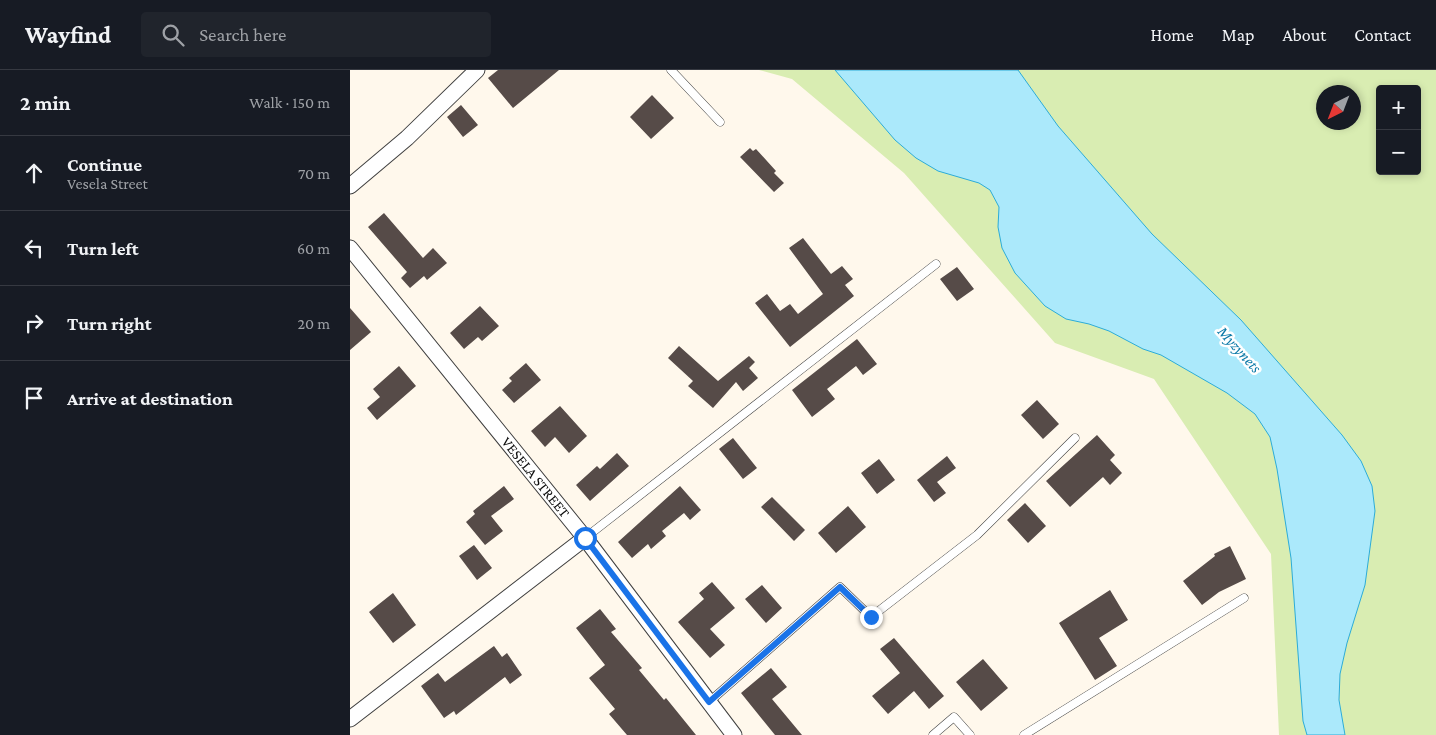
<!DOCTYPE html>
<meta charset="utf-8">
<style>
body{margin:0;font-family:"Crimson Pro",serif;background:#20242c;color:#f1f3f6}
.controls{position:absolute;right:15px;top:15px;display:grid;overflow:hidden;border-radius:5px;box-shadow:0 2px 8px #0003}
.controls button{width:45px;height:45px;display:grid;place-items:center;padding:0;border:0;border-bottom:1px solid #363941;background:#171b24;color:#f1f3f6;font:25px sans-serif}
.compass{position:absolute;left:966px;top:15px;width:45px;height:45px;border-radius:50%;background:#171b24;box-shadow:0 2px 8px #0003;rotate:222deg}
.stop{position:absolute;width:15px;height:15px;margin:-11px;border:4px solid #1a73e8;border-radius:50%;background:#fff}
.stop.end{background:#1a73e8;border-color:#fff;box-shadow:0 1px 5px #0008}
.list{margin:0;padding:0;list-style:none}
h2{display:flex;justify-content:space-between;align-items:center;height:65px;margin:0;padding:0 20px;font-size:21px}
h2 small{font-size:16px;font-weight:400;color:#9ea1a6}
.list li{display:grid;grid-template-columns:32px 1fr auto;gap:15px;align-items:center;box-sizing:border-box;height:75px;padding:0 20px;border-top:1px solid #363941}
.list b{display:block;font-size:19px;white-space:nowrap}
.list p{margin:0;font-size:16px;white-space:nowrap;color:#9ea1a6}
.list em{font-size:16px;font-style:normal;color:#9ea1a6}
.icon{flex:none;width:28px;height:28px;fill:none;stroke:currentColor;stroke-width:2;stroke-linecap:round;stroke-linejoin:round}
.map{position:relative;flex:none;width:1086px;height:665px;overflow:hidden}
header{display:flex;align-items:center;gap:30px;box-sizing:border-box;height:70px;padding:0 25px;background:#171b24;border-bottom:1px solid #363941}
header strong{font-size:24px}
nav{display:flex;gap:28px;margin-inline-start:auto;font-size:18px}
.search{width:350px;height:45px;background:#20242c;display:flex;align-items:center;gap:12px;box-sizing:border-box;padding:0 18px;border-radius:5px;color:#9ea1a6;font-size:19px}
main{display:flex}
aside{flex:1;background:#171b24}
.map>svg:first-child{display:block}
.green{fill:#d9edb2;fill-rule:evenodd}
.water{fill:#abe9fb;stroke:#2cacd8}
.building{fill:#564b48}
.lines{fill:none;stroke-linecap:round;stroke-linejoin:round}
.service-casing{stroke:#3f3f3f;stroke-width:9}
.minor-casing{stroke:#3f3f3f;stroke-width:17}
.service{stroke:#fff;stroke-width:8}
.minor{stroke:#fff;stroke-width:15}
.route{stroke:#1a73e8;stroke-width:6}
.labels{text-anchor:middle;stroke-width:5;stroke-linejoin:round;paint-order:stroke}
.street-label{font-size:15px;fill:#0c0c0c;stroke:#fff}
.water-label{font-size:16px;font-style:italic;fill:#0c7aa8;stroke:#fff}
</style>
<header>
<strong>Wayfind</strong>
<div class="search"><svg class="icon" aria-label="search" viewBox="0 0 24 24"><circle cx="10" cy="10" r="6"/><path d="M15 15l6 6"/></svg>Search here</div>
<nav><a>Home</a><a>Map</a><a>About</a><a>Contact</a></nav>
</header>
<main>
<aside>
<h2>2 min<small>Walk · 150 m</small></h2>
<ul class="list">
<li><svg class="icon" aria-label="ahead" viewBox="0 0 24 24"><path d="M12 20V5M6 11l6-6 6 6"/></svg><div><b>Continue</b><p>Vesela Street</p></div><em>70 m</em></li>
<li><svg class="icon" aria-label="left" viewBox="0 0 24 24"><path d="M17 20v-9H6M10 6l-5 5 5 5"/></svg><div><b>Turn left</b></div><em>60 m</em></li>
<li><svg class="icon" aria-label="right" viewBox="0 0 24 24"><path d="M7 20v-9h11M14 6l5 5-5 5"/></svg><div><b>Turn right</b></div><em>20 m</em></li>
<li><svg class="icon" aria-label="arrive" viewBox="0 0 24 24"><path d="M6 21V4h12l-3 4 3 4H6"/></svg><div><b>Arrive at destination</b></div></li>
</ul>
</aside>
<div class="map">
<svg width="1086" height="665" viewBox="0 0 1086 665">
<rect width="100%" height="100%" fill="#fff8ec"/>
<path class="green" d="M409,0h677v665h-157l-8,-181 -117,-175 -99,-36 -151,-170 -112,-94zM1030,19h37v82h-37zM974,22h30v30h-30z"/>
<path class="water" d="M485,0h183l40,56 94,108 89,86 101,115 19,26 11,25 3,25 -10,74 -18,58 -7,31 -1,26 6,35h-38l-4,-14 -12,-163 -14,-89 -7,-32 -15,-23 -28,-21 -66,-38 -18,-6 -34,-18 -20,-7 -23,-5 -21,-13 -30,-33 -13,-25 -4,-21 1,-20 -9,-17 -11,-7 -41,-12 -22,-13 -21,-18z"/>
<path class="building" d="M148,0h61l-46,38 -25,-30z
M302,25l22,23 -23,21 -21,-22z
M111,35l17,20 -15,12 -16,-20z
M400,78l3,3 3,-2 20,22 -2,2 10,10 -10,9 -34,-35z
M34,143l39,45 10,-10 14,15 -20,17 -3,-4 -14,12 -9,-10 6,-6 -39,-45z
M453,168l28,36 11,-8 11,13 -8,6 9,11 -64,51 -35,-44 12,-9 13,17 10,-7 8,10 25,-20 -34,-46z
M607,197l17,22 -17,12 -17,-22z
M130,236l19,20 -17,15 -4,-4 -14,12 -14,-16z
M0,238l21,24 -21,18z
M507,269l20,25 -14,11 -7,-9 -29,23 8,10 -23,18 -20,-27z
M329,276l39,35 31,-25 6,6 -6,6 9,10 -15,13 -7,-9 -23,26 -25,-22 5,-5 -25,-23z
M176,293l15,17 -27,23 -12,-13 10,-9 -3,-3z
M49,296l17,20 -39,34 -10,-12 13,-11 -7,-8z
M687,330l22,24 -16,15 -22,-24z
M210,336l27,30 -18,17 -14,-16 -10,10 -14,-16z
M747,365l18,20 -5,5 12,13 -12,12 -7,-8 -33,30 -24,-26z
M383,368l24,30 -14,11 -24,-30z
M267,383l12,13 -39,35 -14,-16 21,-19 3,3z
M597,386l9,12 -19,14 9,11 -12,9 -17,-22z
M529,389l16,21 -18,14 -16,-21z
M154,416l10,13 -23,17 12,15 -18,14 -19,-23 9,-8 -2,-3z
M330,416l21,24 -11,10 -6,-7 -22,18 4,5 -15,13 -3,-5 -16,14 -14,-16z
M422,427l33,33 -11,11 -33,-34z
M675,433l21,23 -18,17 -21,-23z
M498,436l18,21 -30,26 -18,-20z
M124,475l18,23 -15,12 -18,-24z
M880,476l16,33 -27,13 -17,13 -19,-24 32,-25 -1,-2z
M362,512l23,26 -25,21 15,16 -15,13 -32,-36 26,-23 -5,-6z
M412,515l20,23 -16,15 -21,-24z
M760,520l18,30 -29,18 18,28 -22,14 -36,-57z
M43,523l23,32 -23,18 -24,-31z
M250,539l16,20 -5,3 31,36 -3,2 25,30 2,-2 30,37h-69l-18,-21 6,-5 -26,-31 16,-13 -29,-37z
M544,568l50,58 -15,13 -15,-18 -26,23 -16,-18 28,-23 -20,-24z
M144,576l8,11 5,-4 15,22 -12,9 -5,-7 -49,38 -2,-4 -10,7 -23,-32 17,-13 7,9z
M633,589l25,29 -27,23 -25,-29z
M421,598l16,19 -15,12 30,36h-27l-34,-42z"/>
<g class="lines">
<g class="service-casing">
<path id="service" d="M321,0l49,52
M235,468l351,-274
M359,632l131,-115 31,30 106,-82 98,-97
M583,665l21,-18 16,18
M674,665l220,-137"/>
</g>
<g class="minor-casing">
<g id="minor">
<path d="M0,116l57,-48 70,-68"/>
<path id="s1" d="M0,178l235,290 149,197"/>
<path d="M0,649l235,-181"/>
</g>
</g>
<use href="#service" class="service"/>
<use href="#minor" class="minor"/>
</g>
<g class="lines">
<path class="route" d="M235,468l124,164 131,-115 31,30"/>
</g>
<g class="labels">
<g class="street-label">
<text dy="5" stroke="none"><textPath href="#s1" startOffset="295">VESELA STREET</textPath></text>
</g>
<g class="water-label">
<text transform="translate(890 279) rotate(48)" y="6">Myzynets</text>
</g>
</g>
</svg>
<div class="controls">
<button>+</button>
<button>−</button>
</div>
<svg class="compass" viewBox="-18 -18 36 36"><path d="M0-13l5 13h-10z" fill="#e53935"/><path d="M0 13l5-13h-10z" fill="#9ea1a6"/></svg>
<div class="stop" style="left:235px;top:468px"></div>
<div class="stop end" style="left:521px;top:547px"></div>
</div>
</main>
